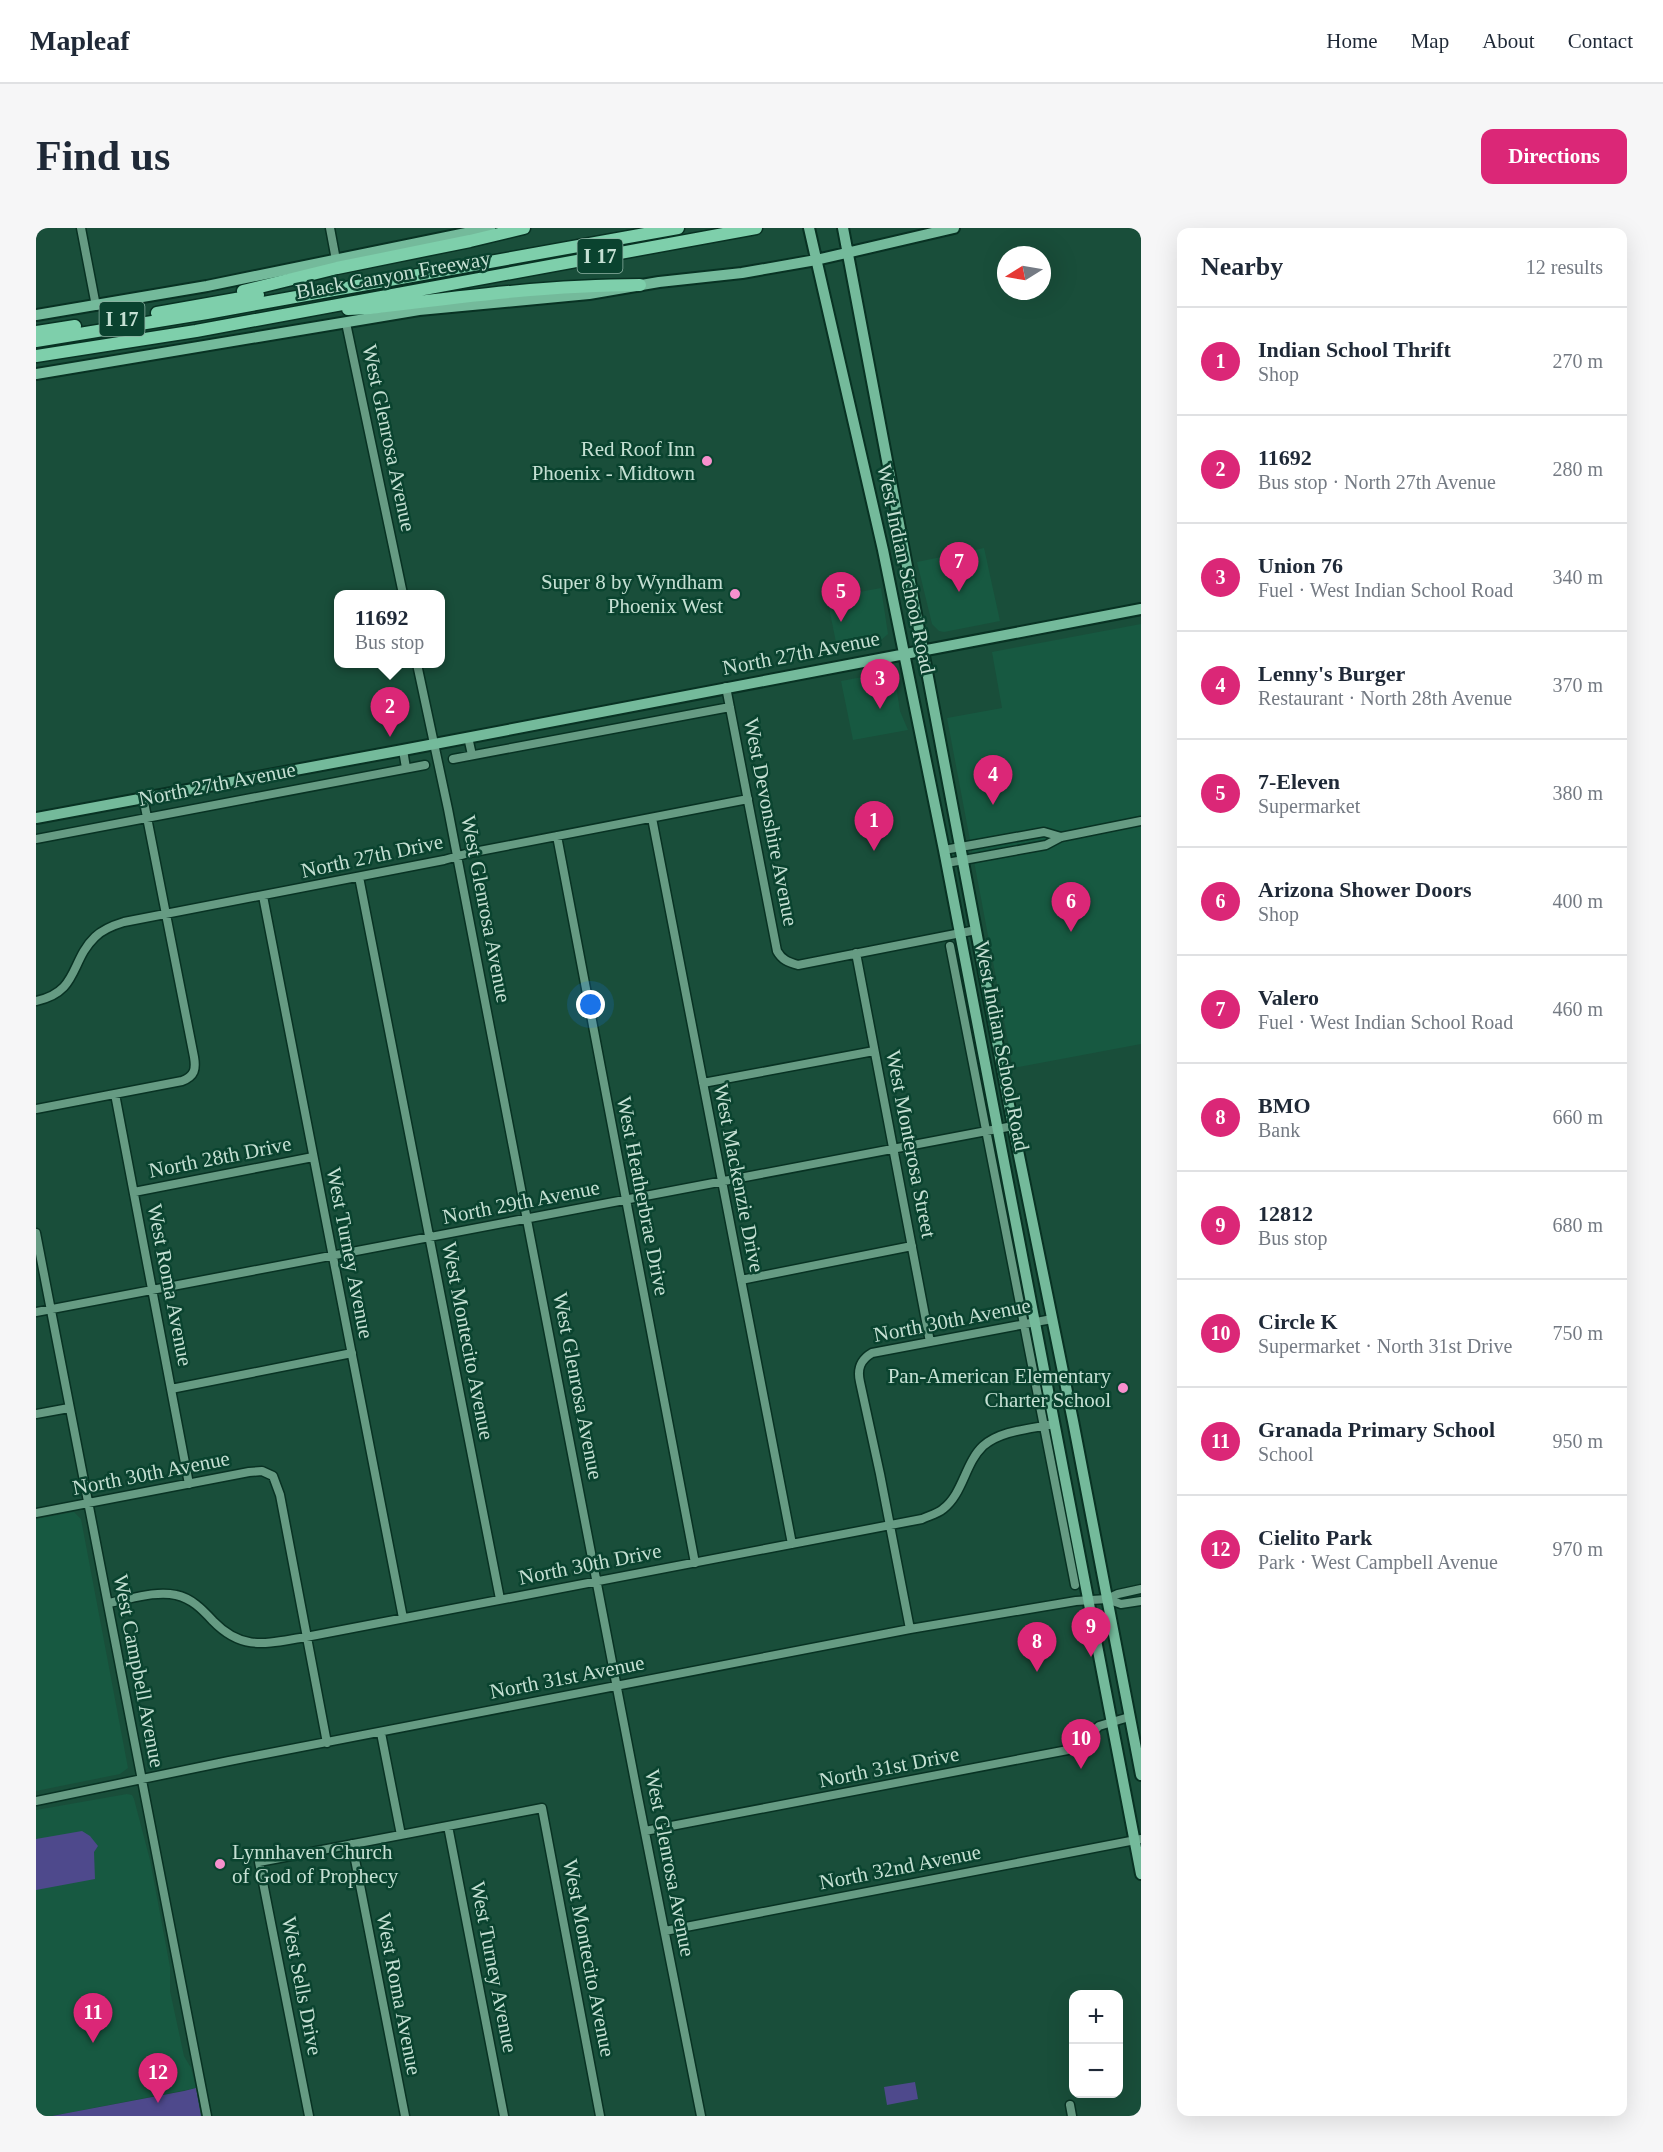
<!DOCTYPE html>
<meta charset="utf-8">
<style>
body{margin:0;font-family:"Times New Roman",serif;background:#f6f6f7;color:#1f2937}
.controls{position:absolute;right:18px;bottom:18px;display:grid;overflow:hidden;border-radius:12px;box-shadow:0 6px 24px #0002}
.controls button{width:54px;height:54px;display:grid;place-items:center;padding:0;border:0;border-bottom:2px solid #e0e1e3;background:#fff;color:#1f2937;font:30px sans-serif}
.compass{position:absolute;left:961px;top:18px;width:54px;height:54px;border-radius:50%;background:#fff;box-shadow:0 6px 24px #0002;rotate:259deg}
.you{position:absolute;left:555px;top:777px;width:21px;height:21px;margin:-15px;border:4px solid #fff;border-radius:50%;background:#1a73e8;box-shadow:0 0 0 9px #1a73e833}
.badge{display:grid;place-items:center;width:39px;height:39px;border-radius:50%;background:#db2777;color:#fff;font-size:20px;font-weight:700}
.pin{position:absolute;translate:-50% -50px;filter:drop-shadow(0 2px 3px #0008)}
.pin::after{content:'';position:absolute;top:32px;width:21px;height:18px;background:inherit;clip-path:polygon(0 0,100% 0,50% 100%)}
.popup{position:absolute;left:298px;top:362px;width:111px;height:78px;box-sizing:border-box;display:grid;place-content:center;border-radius:12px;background:#fff;filter:drop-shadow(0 2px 4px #0005);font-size:20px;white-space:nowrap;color:#747a83}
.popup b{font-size:22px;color:#1f2937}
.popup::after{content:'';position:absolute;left:50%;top:100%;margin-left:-12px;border:12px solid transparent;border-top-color:#fff}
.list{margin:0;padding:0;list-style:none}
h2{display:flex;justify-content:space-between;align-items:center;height:78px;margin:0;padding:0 24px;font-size:26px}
h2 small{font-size:20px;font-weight:400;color:#747a83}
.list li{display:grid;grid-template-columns:39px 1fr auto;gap:18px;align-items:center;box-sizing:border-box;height:108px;padding:0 24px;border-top:2px solid #e0e1e3}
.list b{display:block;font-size:22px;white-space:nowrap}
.list p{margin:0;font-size:20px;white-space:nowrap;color:#747a83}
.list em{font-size:20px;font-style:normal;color:#747a83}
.map{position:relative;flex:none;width:1105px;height:1888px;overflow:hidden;border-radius:12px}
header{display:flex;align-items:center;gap:36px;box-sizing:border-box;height:84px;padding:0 30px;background:#fff;border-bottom:2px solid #e0e1e3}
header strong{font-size:28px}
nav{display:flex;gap:33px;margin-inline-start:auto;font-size:21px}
.intro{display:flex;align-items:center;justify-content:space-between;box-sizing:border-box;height:144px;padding:0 36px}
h1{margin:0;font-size:42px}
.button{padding:15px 27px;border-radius:12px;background:#db2777;color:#fff;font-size:21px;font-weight:700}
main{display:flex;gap:36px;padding:0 36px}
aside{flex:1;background:#fff;border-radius:12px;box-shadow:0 6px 24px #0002}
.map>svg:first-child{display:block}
.built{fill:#175941}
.green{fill:#4e498c}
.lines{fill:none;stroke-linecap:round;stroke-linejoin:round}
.minor-casing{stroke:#083223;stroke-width:11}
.major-casing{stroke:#083223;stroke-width:14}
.highway-casing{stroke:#083223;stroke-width:15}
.minor{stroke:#669b83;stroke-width:8}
.major{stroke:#74ba9b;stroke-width:10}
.highway{stroke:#7ecfab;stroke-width:12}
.poi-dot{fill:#f790cd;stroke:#0a432f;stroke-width:2}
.labels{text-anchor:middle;stroke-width:5;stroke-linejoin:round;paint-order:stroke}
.shield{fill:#0a432f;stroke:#8db1a2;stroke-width:1.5}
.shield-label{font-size:20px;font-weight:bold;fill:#c5e0d3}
.street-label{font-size:21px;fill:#c5e0d3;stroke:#0a432f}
.poi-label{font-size:21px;fill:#c5e0d3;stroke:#0a432f;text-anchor:end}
</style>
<header>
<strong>Mapleaf</strong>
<nav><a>Home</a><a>Map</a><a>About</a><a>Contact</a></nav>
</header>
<div class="intro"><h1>Find us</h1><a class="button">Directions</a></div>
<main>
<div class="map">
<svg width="1105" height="1888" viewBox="0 0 1105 1888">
<rect width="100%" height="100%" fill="#194e3a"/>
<path class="built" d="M948,320l16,73 -56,11 -5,-1 -7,-7 -15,-62z
M845,360l7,46 -8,7 -28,5 -14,6 -11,-54z
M1105,396v420l-128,24 -66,-350 55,-10 -10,-56z
M848,445l8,2 3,4 5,32 8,19 -55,10 -12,-59z
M38,1284l7,7 47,249 -8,6 -84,17v-272z
M91,1566l5,1 2,4 16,61 20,107v24l14,65 7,12 5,20 -144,28h-16v-306z"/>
<path class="green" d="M46,1603l8,5 8,10 -4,6 1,27 -59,11v-51z
M879,1854l3,17 -31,6 -3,-18z
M160,1860l5,28h-149l132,-25z"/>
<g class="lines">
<g class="minor-casing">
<path id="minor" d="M45,0l15,78
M294,0l6,32
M310,95l57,271
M381,436l31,145 189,983 64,324
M690,459l51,264c5,9 11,11 21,14l178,-35
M432,509l4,18
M367,522l3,18
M417,531l277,-52
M616,590l140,726
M521,608l138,727
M0,611l389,-74
M908,622l100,-18 17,5
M911,635l99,-18 15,-8 80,-16
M323,649l141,722
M227,668l140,722
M914,718l125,639
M820,725l74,389
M0,773c43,-9 34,-40 59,-64 8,-8 19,-12 29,-15l320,-62 25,-7 279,-54
M667,855l171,-32
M79,866l74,390
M0,881l146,-28c13,-5 14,-12 12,-24l-51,-260
M98,964l179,-35
M0,1005l171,883
M705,1052l171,-34
M0,1084l977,-186
M135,1161l181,-36
M0,1186l33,-6
M0,1285l213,-41 13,-1 11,5 7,19 47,248
M1071,1371l11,-5 23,-5
M72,1375c20,-3 47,-13 68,-8 15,3 26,14 37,26 30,31 54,22 93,16l616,-118c6,-3 15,-5 21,-10 20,-15 22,-46 40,-63 18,-16 48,-17 71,-22
M874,1401l-30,-155 -20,-92c-3,-13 0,-22 12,-29l180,-34
M345,1505l20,102
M0,1573l193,-40 681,-132 166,-28 31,-2 14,5 20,-3
M412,1598l56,290
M609,1603l428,-82 8,-4 18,-19 30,-9
M316,1616l53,272
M629,1703l476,-92
M1034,1877l2,11
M273,1888l-50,-254 283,-54 58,308"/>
</g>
<g class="major-casing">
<path id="major" d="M773,0l74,322 61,300 197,1024
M807,0l170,898 60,295 68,354
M0,87l171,-29 283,-58
M0,146l383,-64 170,-16 70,-12 83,-9 74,-13 138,-32
M0,590l367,-68 738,-141"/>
</g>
<g class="highway-casing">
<path id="highway" d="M207,63l94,-23 133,-27 54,-13
M312,81l22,-1c89,-11 180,-23 270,-23
M121,85l101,-18
M0,104l39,-6
M0,113l171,-28 471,-85
M0,128l160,-25 560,-103"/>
</g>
<use href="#minor" class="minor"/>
<use href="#major" class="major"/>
<use href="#highway" class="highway"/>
</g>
<g class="poi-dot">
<circle cx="671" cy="233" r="6"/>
<circle cx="699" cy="366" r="6"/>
<circle cx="1087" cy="1160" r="6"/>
<circle cx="184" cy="1636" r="6"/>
</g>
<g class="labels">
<g class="shield">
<rect x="541.5" y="11" width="45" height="34" rx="4.5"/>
<rect x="63.5" y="74" width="45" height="34" rx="4.5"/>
</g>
<g class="shield-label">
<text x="564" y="35">I 17</text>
<text x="86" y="98">I 17</text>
</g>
<g class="street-label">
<text transform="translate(357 47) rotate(-10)" y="7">Black Canyon Freeway</text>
<text transform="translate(353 210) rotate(78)" y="7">West Glenrosa Avenue</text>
<text transform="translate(870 341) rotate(78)" y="7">West Indian School Road</text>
<text transform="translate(765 425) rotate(-11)" y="7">North 27th Avenue</text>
<text transform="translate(181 556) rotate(-11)" y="7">North 27th Avenue</text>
<text transform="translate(735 594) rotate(79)" y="7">West Devonshire Avenue</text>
<text transform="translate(336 628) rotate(-12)" y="7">North 27th Drive</text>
<text transform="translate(450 681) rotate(79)" y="7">West Glenrosa Avenue</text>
<text transform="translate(966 818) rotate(79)" y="7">West Indian School Road</text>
<text transform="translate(875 916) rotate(79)" y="7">West Monterosa Street</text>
<text transform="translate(184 929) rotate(-11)" y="7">North 28th Drive</text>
<text transform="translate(703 950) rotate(79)" y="7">West Mackenzie Drive</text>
<text transform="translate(607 968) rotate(79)" y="7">West Heatherbrae Drive</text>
<text transform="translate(485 974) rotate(-11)" y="7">North 29th Avenue</text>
<text transform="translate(314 1025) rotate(79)" y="7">West Turney Avenue</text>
<text transform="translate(134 1057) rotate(79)" y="7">West Roma Avenue</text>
<text transform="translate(916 1092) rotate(-11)" y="7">North 30th Avenue</text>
<text transform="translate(432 1113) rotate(79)" y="7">West Montecito Avenue</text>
<text transform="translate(542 1158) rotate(79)" y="7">West Glenrosa Avenue</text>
<text transform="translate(115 1245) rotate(-11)" y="7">North 30th Avenue</text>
<text transform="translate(554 1336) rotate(-11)" y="7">North 30th Drive</text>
<text transform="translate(103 1443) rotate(79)" y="7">West Campbell Avenue</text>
<text transform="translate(531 1449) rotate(-11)" y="7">North 31st Avenue</text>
<text transform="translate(853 1539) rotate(-11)" y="7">North 31st Drive</text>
<text transform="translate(634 1635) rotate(79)" y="7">West Glenrosa Avenue</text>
<text transform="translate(864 1639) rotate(-11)" y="7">North 32nd Avenue</text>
<text transform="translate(553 1730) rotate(79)" y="7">West Montecito Avenue</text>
<text transform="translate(458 1739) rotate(79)" y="7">West Turney Avenue</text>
<text transform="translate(266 1758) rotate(79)" y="7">West Sells Drive</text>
<text transform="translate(363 1766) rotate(79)" y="7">West Roma Avenue</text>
</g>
<g class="poi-label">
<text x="659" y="228">Red Roof Inn<tspan x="659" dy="24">Phoenix - Midtown</tspan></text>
<text x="687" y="361">Super 8 by Wyndham<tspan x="687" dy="24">Phoenix West</tspan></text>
<text x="1075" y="1155">Pan-American Elementary<tspan x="1075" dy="24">Charter School</tspan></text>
<text x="196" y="1631" text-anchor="start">Lynnhaven Church<tspan x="196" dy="24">of God of Prophecy</tspan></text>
</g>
</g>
</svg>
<div class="controls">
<button>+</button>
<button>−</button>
</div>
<svg class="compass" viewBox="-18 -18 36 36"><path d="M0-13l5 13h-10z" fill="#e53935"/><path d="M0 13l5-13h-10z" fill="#747a83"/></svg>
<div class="you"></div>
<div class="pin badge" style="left:838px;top:623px">1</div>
<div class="pin badge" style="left:354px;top:509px">2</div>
<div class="popup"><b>11692</b>Bus stop</div>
<div class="pin badge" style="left:844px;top:481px">3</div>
<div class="pin badge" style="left:957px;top:577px">4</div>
<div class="pin badge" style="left:805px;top:394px">5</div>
<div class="pin badge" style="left:1035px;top:704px">6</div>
<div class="pin badge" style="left:923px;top:364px">7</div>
<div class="pin badge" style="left:1001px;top:1444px">8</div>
<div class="pin badge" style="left:1055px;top:1429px">9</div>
<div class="pin badge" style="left:1045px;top:1541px">10</div>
<div class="pin badge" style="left:57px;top:1815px">11</div>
<div class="pin badge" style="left:122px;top:1875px">12</div>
</div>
<aside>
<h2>Nearby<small>12 results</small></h2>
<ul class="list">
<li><span class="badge">1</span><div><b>Indian School Thrift</b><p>Shop</p></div><em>270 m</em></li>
<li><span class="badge">2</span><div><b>11692</b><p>Bus stop · North 27th Avenue</p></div><em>280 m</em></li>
<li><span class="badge">3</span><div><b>Union 76</b><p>Fuel · West Indian School Road</p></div><em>340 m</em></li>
<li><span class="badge">4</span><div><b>Lenny's Burger</b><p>Restaurant · North 28th Avenue</p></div><em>370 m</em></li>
<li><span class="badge">5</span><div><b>7-Eleven</b><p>Supermarket</p></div><em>380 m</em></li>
<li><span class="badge">6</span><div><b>Arizona Shower Doors</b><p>Shop</p></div><em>400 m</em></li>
<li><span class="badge">7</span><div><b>Valero</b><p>Fuel · West Indian School Road</p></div><em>460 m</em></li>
<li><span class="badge">8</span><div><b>BMO</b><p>Bank</p></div><em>660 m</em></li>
<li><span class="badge">9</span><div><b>12812</b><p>Bus stop</p></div><em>680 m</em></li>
<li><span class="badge">10</span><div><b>Circle K</b><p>Supermarket · North 31st Drive</p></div><em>750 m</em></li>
<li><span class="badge">11</span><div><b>Granada Primary School</b><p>School</p></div><em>950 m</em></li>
<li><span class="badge">12</span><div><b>Cielito Park</b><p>Park · West Campbell Avenue</p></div><em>970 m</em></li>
</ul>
</aside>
</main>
